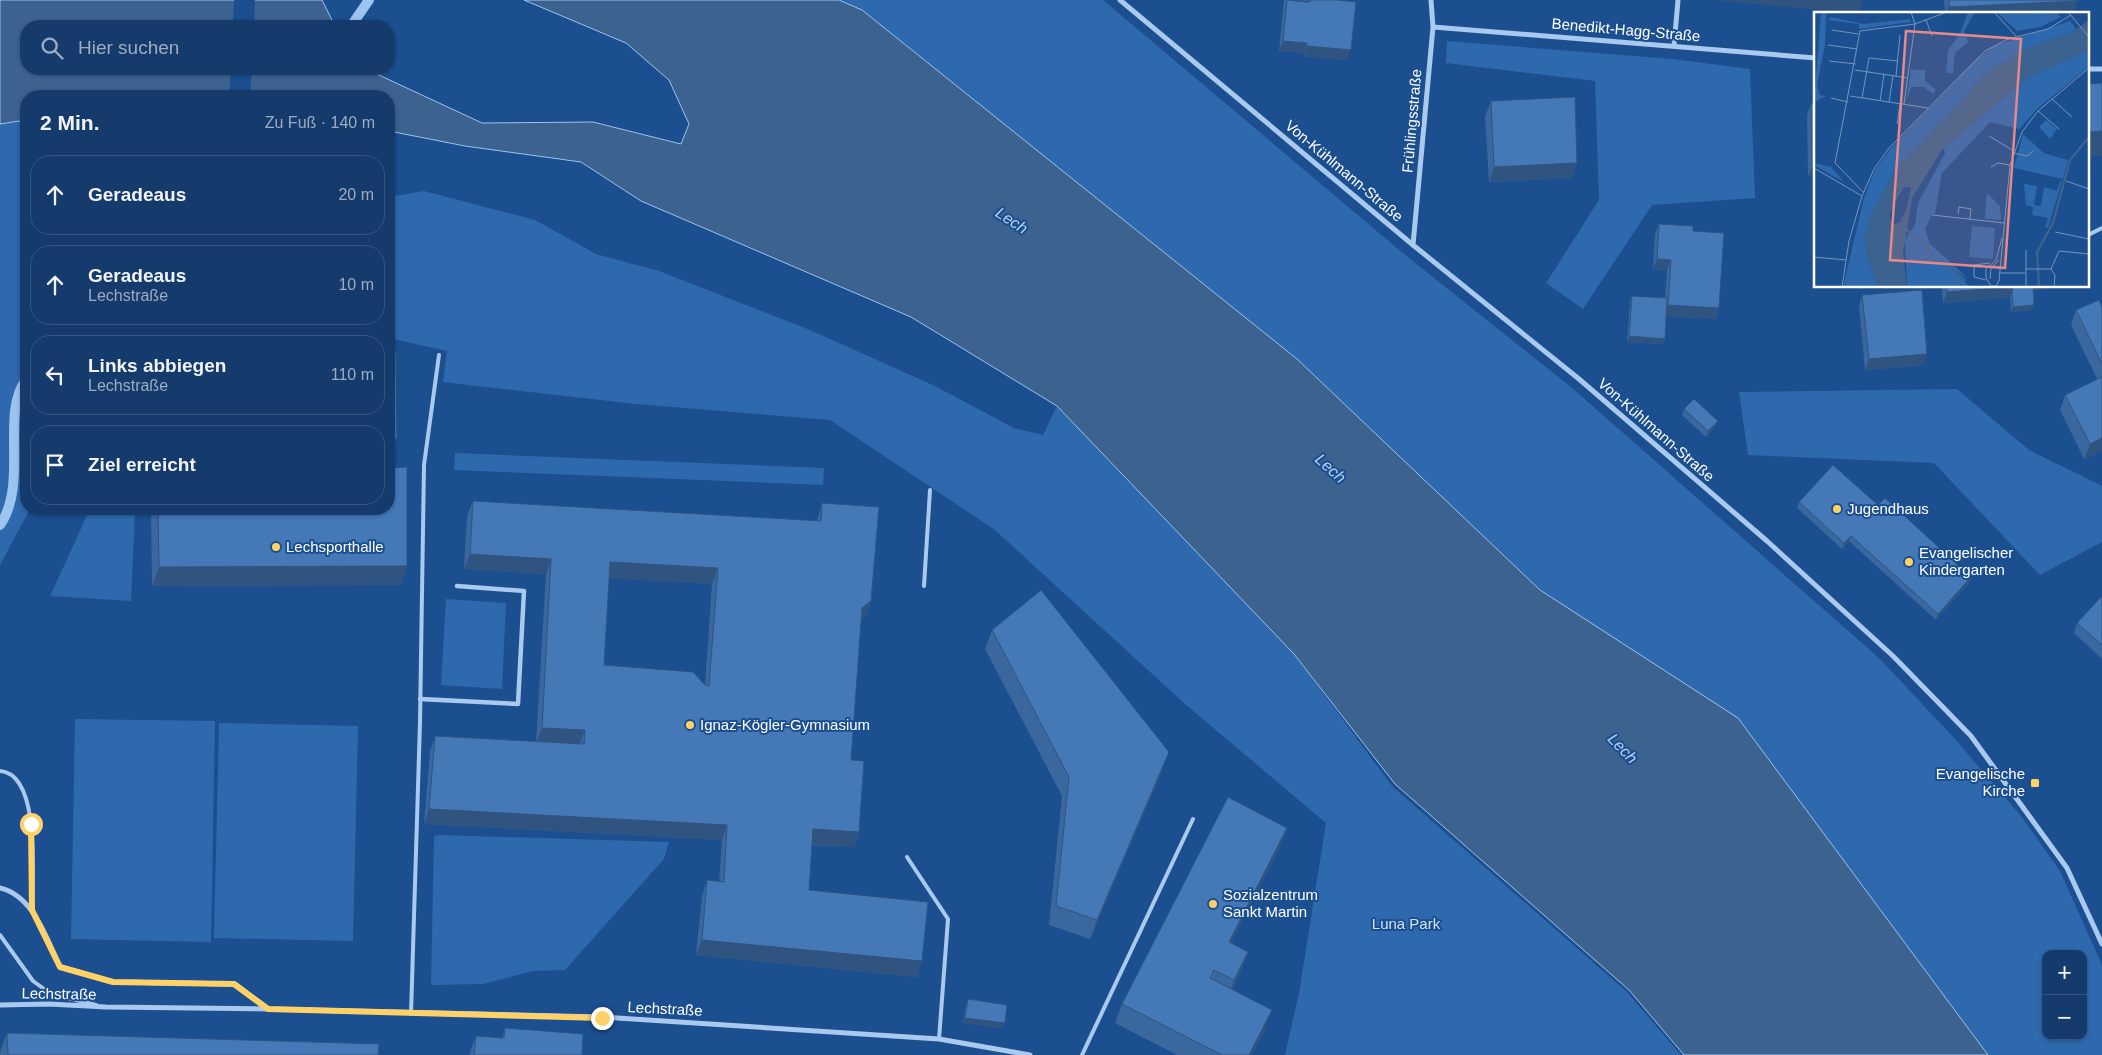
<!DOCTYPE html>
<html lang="de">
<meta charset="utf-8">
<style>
body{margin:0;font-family:Helvetica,sans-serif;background:#214673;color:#f1f3f6}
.controls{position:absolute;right:15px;bottom:15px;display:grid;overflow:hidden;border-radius:10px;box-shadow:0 1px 4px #0004}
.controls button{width:45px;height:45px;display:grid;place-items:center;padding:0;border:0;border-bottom:1px solid #33557e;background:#143b6b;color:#f1f3f6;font:25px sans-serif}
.stop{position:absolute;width:15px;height:15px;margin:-11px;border:4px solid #ffd166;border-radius:50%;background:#fff}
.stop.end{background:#ffd166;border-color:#fff;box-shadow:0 1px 5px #0008}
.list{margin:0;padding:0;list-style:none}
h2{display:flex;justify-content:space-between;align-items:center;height:65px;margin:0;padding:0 20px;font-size:21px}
h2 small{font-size:16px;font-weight:400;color:#9dadc1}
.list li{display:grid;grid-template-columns:32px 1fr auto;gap:15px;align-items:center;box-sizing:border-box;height:80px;margin:0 10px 10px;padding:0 10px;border:1px solid #33557e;border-radius:20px}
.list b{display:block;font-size:19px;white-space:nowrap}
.list p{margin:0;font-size:16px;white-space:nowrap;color:#9dadc1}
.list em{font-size:16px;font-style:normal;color:#9dadc1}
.icon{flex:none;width:28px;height:28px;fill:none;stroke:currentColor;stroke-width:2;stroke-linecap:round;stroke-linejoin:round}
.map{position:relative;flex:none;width:2102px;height:1055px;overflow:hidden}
.search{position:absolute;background:#143b6b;box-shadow:0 1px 4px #0004;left:20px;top:20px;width:375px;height:55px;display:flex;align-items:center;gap:12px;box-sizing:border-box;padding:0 18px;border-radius:20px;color:#9dadc1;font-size:19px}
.panel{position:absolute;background:#143b6b;box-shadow:0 1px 4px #0004;left:20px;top:90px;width:375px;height:425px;border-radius:20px}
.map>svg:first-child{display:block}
.green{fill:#2e69ad;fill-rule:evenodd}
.water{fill:#3c6290;stroke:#9cc4f0}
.pier{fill:#1b4f8f}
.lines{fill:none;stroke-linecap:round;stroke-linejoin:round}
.stream{stroke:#9cc4f0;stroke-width:10}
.service{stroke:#a9c9ee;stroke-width:4}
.pedestrian{stroke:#a9c9ee;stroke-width:4.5}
.minor{stroke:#a9c9ee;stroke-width:5}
.wall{fill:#3a679d;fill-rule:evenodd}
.shaded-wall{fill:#305480}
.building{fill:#4478b7;stroke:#305480;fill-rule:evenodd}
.route{stroke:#ffd166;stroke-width:6}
.poi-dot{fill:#ffd166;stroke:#1b4f8f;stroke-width:2}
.labels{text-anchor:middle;stroke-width:4;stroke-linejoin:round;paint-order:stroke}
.street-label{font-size:15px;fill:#fff;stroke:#1b4f8f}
.poi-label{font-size:15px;fill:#fff;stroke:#1b4f8f;text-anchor:start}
.park-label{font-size:15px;fill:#cfe3fa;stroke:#1b4f8f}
.water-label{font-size:16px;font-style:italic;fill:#b5d3f5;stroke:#1b4f8f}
.inset-river{fill:none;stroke:#3c6290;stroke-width:2.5}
.inset-road{fill:none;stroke:#7695bc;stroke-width:1}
.view{fill:#e88989;fill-opacity:0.15;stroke:#e88989;stroke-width:2.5}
.inset-edge{fill:none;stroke:#fff;stroke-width:2.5}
</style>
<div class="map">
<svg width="2102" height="1055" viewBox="0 0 2102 1055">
<rect width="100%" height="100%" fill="#1b4f8f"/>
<path class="green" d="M839,0h264l301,254 167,133 308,271 77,82 65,76 39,55 42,94v90h-114l-250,-337 -198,-128 -243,-231 -435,-348zM2046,954h37v82h-37z
M1447,41l226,18 77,10 5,129 -103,7 -69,104 -37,-26 53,-83 -4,-119 -149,-18z
M26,120v389h4l-30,56v-441z
M424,191l111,29 61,34 63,17 151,59 125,56 79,42 29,7 14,-29 237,248 98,132 235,206 54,63h-396l14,-62 27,-170 -141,-119 -190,-174 -165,-110 -194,-16 -193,-22 4,-31 -58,-13v-141z
M1957,389l72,61 73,36v56l-62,33 -106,-112 -186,-8 -9,-63z
M455,453l369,15 -1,17 -369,-15z
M90,509h45l-4,92 -81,-5z
M446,599l60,4 -4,86 -61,-4z
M75,719l140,2 -4,221 -140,-3z
M219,723l139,3 -5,215 -139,-3z
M440,835l229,7 -5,17 -99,111 -32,1 -50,13 -52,1 3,-149z"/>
<path class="water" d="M0,0h322l13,26h-309v43h340l116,54 111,-1 88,22 8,-20 -20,-44 -43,-37 -102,-43h315l23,10 435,349 243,231 198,128 250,337h-304l-55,-65 -234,-206 -101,-130 -237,-248 -146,-89 -270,-116 -60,-39 -116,-16 -76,-15v-35h-363v24l-26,4z"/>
<path class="pier" d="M234,0h21l-1,26h-21z
M231,69h21l-2,27h-21z"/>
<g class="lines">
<path class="stream" d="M351,26l18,-26
M0,525c29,-42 0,-111 26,-145"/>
<path class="service" d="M2088,235l14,-7
M924,586l6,-96
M0,771c42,3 32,110 32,139
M907,857l41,62 -9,120
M0,935l33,46 18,13 45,11
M411,1014l9,-292 4,-257 15,-110
M1082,1055l111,-236"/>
<path class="pedestrian" d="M420,699l98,5 6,-113 -67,-5"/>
<path class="minor" d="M1120,0l293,245 166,134 188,162 126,115 78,80 96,132 35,76
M1433,27l383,31
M1674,46l4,-46
M2088,69h14
M1413,245l20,-218 -2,-27
M0,888c34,8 47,52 60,79l53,15 122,2 32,24
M0,1005l49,-1 57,3 162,2 334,8 337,22 91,16"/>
</g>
<path class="wall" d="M1284,0h54l9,60 -44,-4 1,-3 -25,-2z
M1944,0h133l-4,12 -47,2h-81z
M1491,101l81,77 -83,4 -4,-66z
M1811,104h5v73h-8l-1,-62z
M1816,219v18l-1,-15z
M1659,224l34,7 26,77 -3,11 -50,-3 -1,23 -2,5 -36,-2 3,-41 2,-5 33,2 2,-28 -14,-1 2,-35z
M1942,286h121l-1,1 -29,3 1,15 -2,5 -21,2 -1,-15 -67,6z
M1862,295l61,70 -58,5 -6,-64z
M2102,306v145l-18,8 -24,-49 5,-15 32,-16 -26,-54 5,-15z
M1684,409l34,12 -2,5 -10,11 -24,-22z
M473,501l344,20 5,-18 49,98 -6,16 -4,3 -10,140 8,72 -5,15 -42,-2 -3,45 113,71 -5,16 -221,-22 6,-59 5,-16 12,2 3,-42 -298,-16 6,-73 5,-15 101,6 10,-168 -82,-5 3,-53zM609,578l103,6 -7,101 -101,-20z
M1799,502l79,3 93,72 -1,5 -34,38 -87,-79 -7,8 -45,-41z
M151,509h238l18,57 -7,19 -248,1z
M2102,596v63l-28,-26 3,-10z
M992,630l170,141 -72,168 -41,-14 13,-129 -77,-147z
M1287,828l-7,19 -49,96 17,9 -7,19 -9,18 33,40 -13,26h-75l-62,-32 7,-19z
M968,999l35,29 -40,-5 3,-18z
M505,1028l77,27h-112v-4l6,-15 26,2z
M7,1033l371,22h-378v-3z"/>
<path class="shaded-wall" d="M1714,0h149l-5,14z
M2077,1l-4,11 -47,2h-80l3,-7z
M1283,41l24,2 -3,10 -25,-2z
M1307,46l44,4 -4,10 -44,-4z
M2102,131v25l-14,1v-25z
M1577,163l-5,15 -83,4 5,-15z
M1812,167h4v10h-8z
M1657,259l14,1 -4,10 -14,-1z
M2032,286h31l-1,1 -31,3z
M2014,287l-4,10 -67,6 4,-11z
M1668,305l51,3 -3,11 -52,-3z
M2034,305l-2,5 -21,2 2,-5z
M1629,336l36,3 -2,5 -36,-2z
M1927,354l-4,11 -58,5 4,-11z
M1718,421l-2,5 -10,11 2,-6z
M2102,438v13l-18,8 6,-15z
M389,439h8l-7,19h-1z
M1851,536l-2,5 -7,8 2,-6z
M470,554l81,5 -5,15 -82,-5z
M610,562l108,6 -6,16 -108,-6z
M407,566l-7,19 -248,1 7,-19z
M1971,577l-1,5 -34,38 2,-6z
M871,601l-6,16 -8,7 5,-16z
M542,728l43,2 -6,15 -43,-2z
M1169,752l-7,19 -72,168 7,-19z
M429,809l298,16 -5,15 -298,-16z
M1287,828l-7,19 -58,114 7,-19z
M813,829l46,3 -5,15 -46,-3z
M702,940l220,21 -5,16 -221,-22z
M1248,952l-7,19 -14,28 7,-19z
M1272,1010l-7,19 -13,26h-3z
M965,1018l40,5 -2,5 -40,-5z"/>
<path class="building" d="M1287,0l23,2v-2h28l18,2 -5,48 -44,-4v-3l-24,-2z
M1291,0h18l-1,2z
M1949,0h128v1l-128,6z
M2102,83v48l-14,1v-48z
M1575,97l2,66 -83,4 -3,-66z
M1811,104h5v63h-4z
M1659,224l34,2v5l31,2 -5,75 -51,-3 3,-45 -14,-1z
M1947,286h67v1l-67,5z
M2014,286h19l1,19 -21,2 -1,-15z
M1922,290l5,64 -58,5 -7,-64z
M1632,296l35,2 -2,41 -36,-3z
M2099,300l3,7v57l-26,-54z
M389,351h7l1,88h-8z
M2102,377v61l-12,6 -25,-49z
M1694,399l24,22 -10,10 -24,-22z
M1833,465l45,40 7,-7 86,79 -33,37 -87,-78 -7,7 -45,-41z
M407,467v99l-248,1 -1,-58h231v-41z
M473,501l348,20 1,-18 57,4 -8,94 -9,7 -11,152 13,1 -5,71 -46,-3 -4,61 119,12 -6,59 -220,-21 5,-60 17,2 3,-57 -298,-16 6,-73 149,8 1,-14 -43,-2 9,-169 -81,-5zM610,562l108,6 -9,118 -4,-1 -12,-13 -89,-7z
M1041,590l128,162 -72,168 -41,-14 13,-129 -77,-147z
M2102,596v49l-25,-22z
M1228,797l59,31 -58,114 19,10 -14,28 -20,-10 -4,8 62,32 -23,45h-27l-100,-51z
M968,999l39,6 -2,18 -40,-5z
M505,1028l78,6 -1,21h-108l2,-19 28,2z
M7,1033l372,11 -1,11h-370z"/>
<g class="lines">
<path class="route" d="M31,824l1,86 28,57 53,15 121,2 34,25 334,9"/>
</g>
<g class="poi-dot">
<circle cx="1837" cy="509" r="5"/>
<circle cx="276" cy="547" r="5"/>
<circle cx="1909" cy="562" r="5"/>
<circle cx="690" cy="725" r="5"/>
<rect x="2030" y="778" width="10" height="10" rx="2.5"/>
<circle cx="1213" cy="904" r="5"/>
</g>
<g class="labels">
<g class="street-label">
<text transform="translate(1626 30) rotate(5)" y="5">Benedikt-Hagg-Straße</text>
<text transform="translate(1412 121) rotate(-85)" y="5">Frühlingsstraße</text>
<text transform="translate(1344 171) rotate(40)" y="5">Von-Kühlmann-Straße</text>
<text transform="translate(1656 430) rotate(41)" y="5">Von-Kühlmann-Straße</text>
<text transform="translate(59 994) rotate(1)" y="5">Lechstraße</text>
<text transform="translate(665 1009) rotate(3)" y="5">Lechstraße</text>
</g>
<g class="poi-label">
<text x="1847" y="514">Jugendhaus</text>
<text x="286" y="552">Lechsporthalle</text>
<text x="1919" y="558">Evangelischer<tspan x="1919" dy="17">Kindergarten</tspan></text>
<text x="700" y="730">Ignaz-Kögler-Gymnasium</text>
<text x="2025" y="779" text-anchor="end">Evangelische<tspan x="2025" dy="17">Kirche</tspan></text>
<text x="1223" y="900">Sozialzentrum<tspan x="1223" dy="17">Sankt Martin</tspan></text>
</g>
<g class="park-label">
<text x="1406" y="929">Luna Park</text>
</g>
<g class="water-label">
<text transform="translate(1012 220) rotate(33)" y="6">Lech</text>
<text transform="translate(1331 468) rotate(42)" y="6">Lech</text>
<text transform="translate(1623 748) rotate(46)" y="6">Lech</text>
</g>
</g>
<g transform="translate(1814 12)">
<rect width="275" height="275" fill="#1b4f8f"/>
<path d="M7,0h5l-1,33 -8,40 3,10 6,1 -12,6zM154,0h7l-11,19 4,11 -13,11 -2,20h-7l2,-23 12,-16zM183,0h60l4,5 -21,10 -23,4zM17,5l32,7 47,-5 1,3 -52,7v-5l-31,-4zM256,9l6,8 -5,4 -47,16 -42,27 -16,21 -68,69 -26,47 -6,40 12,34h-35l21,-89 11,-28 16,-22 85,-88 18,-14zM275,38v17l-51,41 -19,21 -29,-7 -48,51 -7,41h-3l-7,15 5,15 38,34 -10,-6 -2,2 14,13h-63l-2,-47 10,-15 3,-22 27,-50 -2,-5 84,-70zM97,58h14v11l11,9 -3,4 -9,-7h-13l-5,16zM232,108l11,9 -7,10 -11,-12zM209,122l21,19 24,7 -5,19 -49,-11zM0,151l17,4 13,15 -30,-17zM246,169h2l-14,47 -3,-1 3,-9 -16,-3 1,-8 -7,-2 -2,-21 13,2 -3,19 7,1 3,-19 13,4zM173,181l13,13 1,14 -16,-1zM158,214l23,2 -2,31 -24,-2z" fill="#2e69ad"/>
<path d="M275,8v30l-62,28 -84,70 -31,50 -9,54 4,35h-29l-12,-34 -1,-19 7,-21 26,-47 68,-69 16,-21 42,-27 47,-16zM90,175h7l-4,21 -7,14 -8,3 -2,-9 3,-11z" fill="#3c6290" fill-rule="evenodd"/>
<path class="inset-river" d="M90,216l24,19 5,14 14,3 19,17M225,275l-2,-35 16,-29 17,-63 19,-23"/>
<path class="inset-road" d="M97,0l4,12 32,-12M180,0l22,24M254,0l21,25M112,8l6,16M18,18l26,4M14,33l29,4M15,49l27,3M41,58l53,8M82,64l4,-41M36,84l78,12M17,86l17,4M48,86l7,-40 29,3M238,87l20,18M66,89l4,-27M75,90l4,-26M224,99l21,18M83,112l3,-20M175,124l25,15M200,141l13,3 6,-5M177,155l7,-4 12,2M0,156l48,28M252,169l23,8M49,180l-28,-29 25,-132 55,-7 -11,80M144,202l1,-7 12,2 -1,10M118,203l72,8M241,220l34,7M188,226l-6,22 -10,9v9l5,8h5l3,-5 11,-116 12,-33 16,-21 51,-43M0,245l32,3M211,257h26M237,257l8,-18 30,3M237,257l4,6 -1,12M185,261h26M176,267l1,-11 8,-8M172,268l-12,-3v-12l16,-2M28,275l7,-46 13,-45 12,-27 15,-21 96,-97 23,-12 40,-10 23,-14M212,275v-37"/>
<path class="view" d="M92,19l115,8 -16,229 -115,-8z"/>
<rect width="275" height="275" class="inset-edge"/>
</g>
</svg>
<div class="controls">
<button>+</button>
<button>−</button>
</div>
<div class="stop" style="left:31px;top:824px"></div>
<div class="stop end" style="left:602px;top:1018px"></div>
<div class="search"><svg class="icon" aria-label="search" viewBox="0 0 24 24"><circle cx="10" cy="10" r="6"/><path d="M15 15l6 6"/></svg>Hier suchen</div>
<section class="panel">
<h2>2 Min.<small>Zu Fuß · 140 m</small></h2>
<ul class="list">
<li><svg class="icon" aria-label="ahead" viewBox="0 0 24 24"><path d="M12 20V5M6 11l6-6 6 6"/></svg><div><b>Geradeaus</b></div><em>20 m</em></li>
<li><svg class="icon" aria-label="ahead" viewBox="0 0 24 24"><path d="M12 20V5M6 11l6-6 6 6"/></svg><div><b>Geradeaus</b><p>Lechstraße</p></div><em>10 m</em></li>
<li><svg class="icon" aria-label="left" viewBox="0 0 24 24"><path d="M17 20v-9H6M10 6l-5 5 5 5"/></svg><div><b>Links abbiegen</b><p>Lechstraße</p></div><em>110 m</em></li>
<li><svg class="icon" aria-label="arrive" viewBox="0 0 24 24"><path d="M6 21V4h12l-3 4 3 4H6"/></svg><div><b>Ziel erreicht</b></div></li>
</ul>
</section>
</div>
